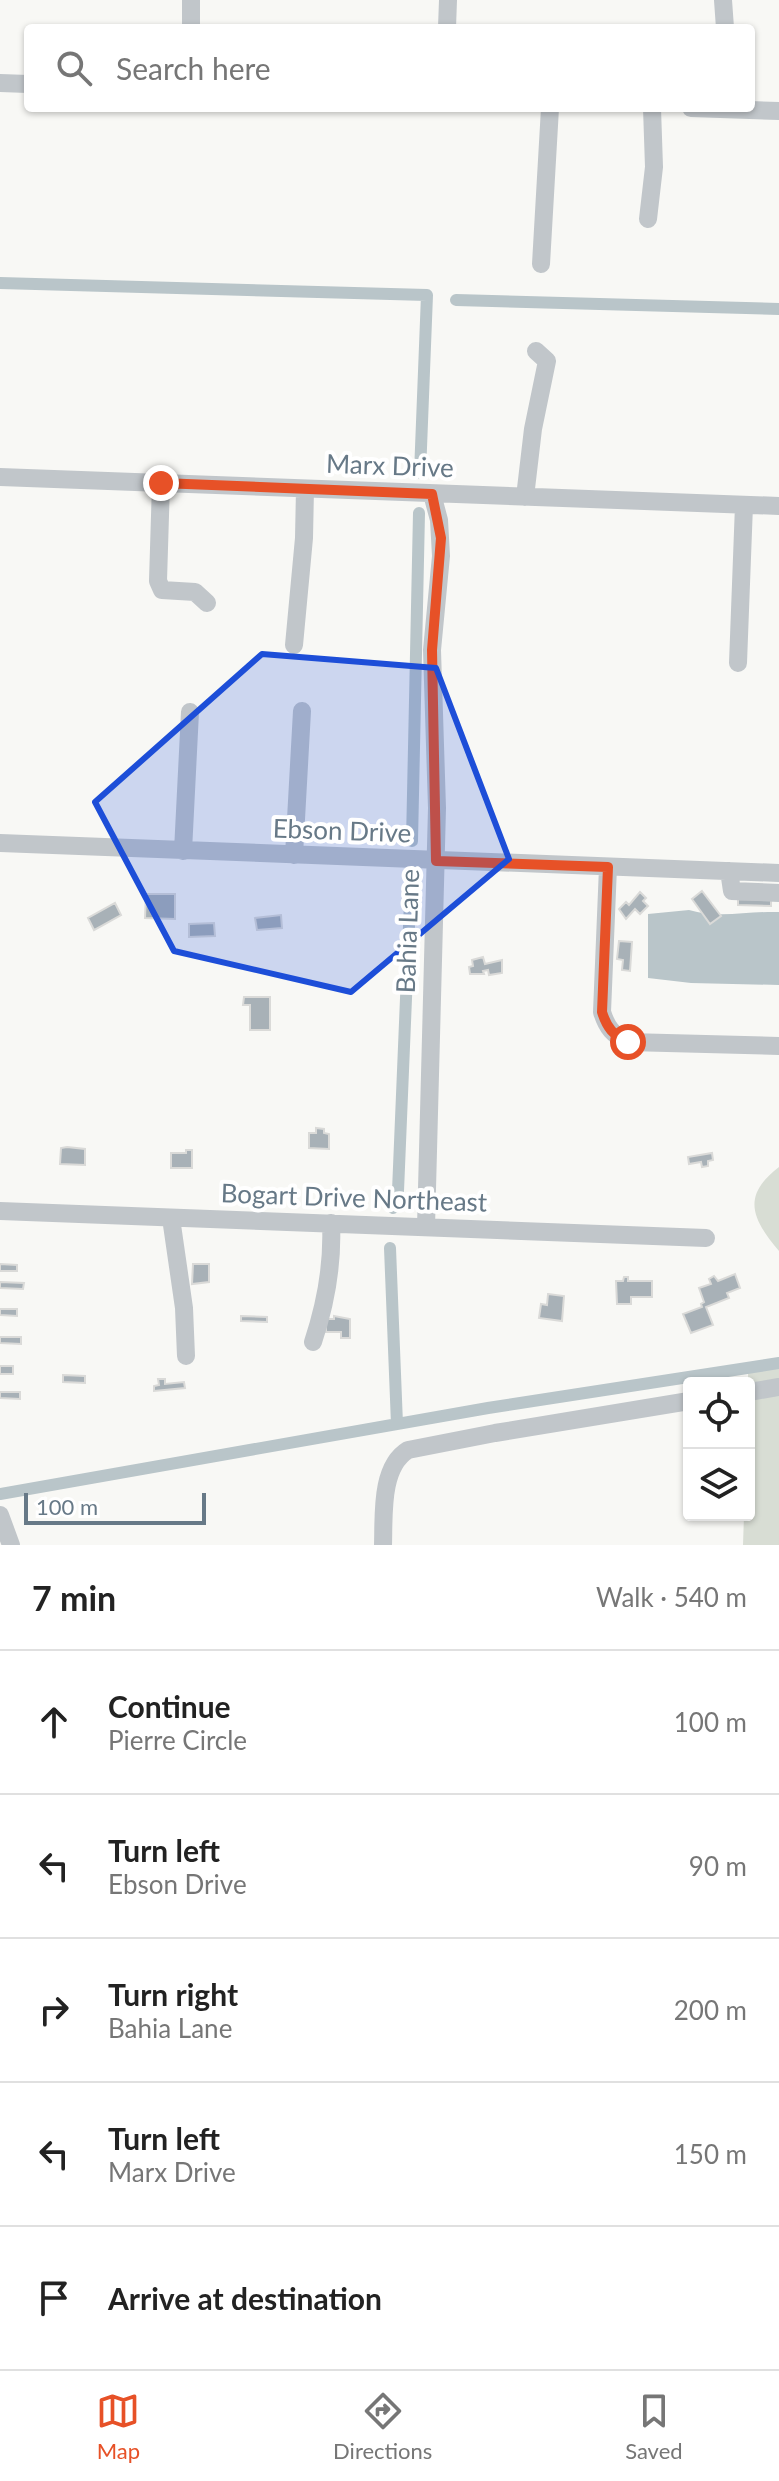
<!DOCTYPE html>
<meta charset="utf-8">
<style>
body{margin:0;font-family:Lato,sans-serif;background:#f2f2f2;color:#222}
.controls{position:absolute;right:24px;bottom:24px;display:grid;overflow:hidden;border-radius:8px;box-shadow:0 2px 6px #0004}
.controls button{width:72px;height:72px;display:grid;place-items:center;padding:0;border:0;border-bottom:2px solid #e0e0e0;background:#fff;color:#222;font:40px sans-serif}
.scale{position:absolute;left:24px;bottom:20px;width:182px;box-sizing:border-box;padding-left:8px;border:4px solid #677987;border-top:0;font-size:22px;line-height:28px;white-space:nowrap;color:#677987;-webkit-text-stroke:6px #fff;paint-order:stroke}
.stop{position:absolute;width:24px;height:24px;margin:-18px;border:6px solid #e75127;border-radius:50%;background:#fff}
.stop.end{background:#e75127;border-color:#fff;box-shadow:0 2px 8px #0008}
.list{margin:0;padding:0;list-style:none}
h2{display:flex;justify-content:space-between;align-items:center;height:104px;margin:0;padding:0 32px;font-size:34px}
h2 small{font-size:26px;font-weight:400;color:#767676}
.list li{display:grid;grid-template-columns:52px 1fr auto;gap:24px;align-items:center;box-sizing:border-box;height:144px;padding:0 32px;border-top:2px solid #e0e0e0}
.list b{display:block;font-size:30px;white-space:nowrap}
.list p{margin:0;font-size:26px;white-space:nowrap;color:#767676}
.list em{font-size:26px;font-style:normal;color:#767676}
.icon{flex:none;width:44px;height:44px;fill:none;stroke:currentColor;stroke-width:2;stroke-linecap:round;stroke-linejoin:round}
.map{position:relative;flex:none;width:779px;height:1545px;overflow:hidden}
.search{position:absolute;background:#fff;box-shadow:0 2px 6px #0004;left:24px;right:24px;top:24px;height:88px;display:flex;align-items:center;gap:20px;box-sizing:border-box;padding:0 28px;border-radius:8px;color:#767676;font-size:30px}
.sheet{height:824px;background:#fff}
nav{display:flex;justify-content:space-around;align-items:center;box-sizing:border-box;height:112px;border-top:2px solid #e0e0e0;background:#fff;font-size:22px;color:#767676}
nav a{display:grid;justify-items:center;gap:4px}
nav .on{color:#e75127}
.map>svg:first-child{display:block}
.green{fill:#d8ddd4}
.water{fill:#b9c5c9}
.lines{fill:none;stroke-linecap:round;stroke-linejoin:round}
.canal{stroke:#b9c5c9;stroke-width:12}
.building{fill:#a8b1b7;stroke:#dadad8;stroke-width:2}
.minor{stroke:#c1c6ca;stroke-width:18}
.route{stroke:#e75127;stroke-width:10}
.marked{fill:#1d4ed8;fill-opacity:0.2;stroke:#1d4ed8;stroke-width:6;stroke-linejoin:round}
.labels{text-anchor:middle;stroke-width:8;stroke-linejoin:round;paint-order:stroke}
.street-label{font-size:26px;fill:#677987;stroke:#fff}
</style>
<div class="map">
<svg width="779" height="1545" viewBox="0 0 779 1545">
<rect width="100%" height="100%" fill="#f8f8f5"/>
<path class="green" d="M779,1167v84c-27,-32 -38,-55 0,-84z
M779,1358v187h-36l1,-30h5l-1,-151z"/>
<path class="water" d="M689,910c30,9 58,1 90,2v73l-88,-2 -43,-5v-64z"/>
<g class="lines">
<path class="canal" d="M0,283l427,12 -7,178
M456,300l323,9
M412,841l7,-328
M393,1208l5,-17 13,-313
M390,1248l7,176
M0,1494l488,-86 291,-45"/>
</g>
<path class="building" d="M702,891l19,25 -11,8 -18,-25z
M640,892l6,6 -3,3 5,5 -8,8 -5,-5 -9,10 -7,-10 7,-7 3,3z
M146,894h29v25l-30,-1z
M738,899l33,1v6l-33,-1z
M115,903l6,12 -27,15 -6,-12z
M281,915l1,13 -25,2 -2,-12z
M214,923l1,13 -26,1v-13z
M619,941l13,1 -2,29 -8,-1 1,-10 -6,-1z
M483,957l2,7 17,-4v13l-13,2 -1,-5 -5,1 1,3h-14l-1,-7 4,-1 -1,-6z
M244,997h26v33h-20v-25h-7z
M316,1128l8,1v4l5,1v15l-20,-1v-15h7z
M67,1147l18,2v16l-25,-1 1,-16z
M186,1150h6v18h-21v-15h15z
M712,1153l1,7 -5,1v5l-6,1 -1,-5 -12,2 -1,-7z
M0,1264l17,1v6h-17z
M193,1264h16v18l-17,2z
M735,1274l5,14 -13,5 2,5 -23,9 7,18 -22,8 -8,-19 19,-7 -1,-3 3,-2 -5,-14 12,-4 -2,-5 5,-3 4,5z
M624,1277h4v4h24v16h-21v7h-14l-1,-23h7z
M0,1282l24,1 -1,6 -23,-1z
M548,1294l16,2 -2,25 -23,-3 2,-14 6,1z
M0,1309h17v7l-17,-1z
M241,1316l26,1v5l-26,-1z
M334,1316l16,3v19h-9v-6h-15v-13h8z
M0,1337h21v7l-21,-1z
M0,1366h13v8h-13z
M63,1375l22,1v7l-22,-1z
M158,1379h7v5l19,-2 1,6 -31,3v-5l5,-1z
M0,1392h20v7l-20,-1z"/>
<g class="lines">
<path class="minor" d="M191,0v28
M723,0l2,28
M447,28l1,-28
M0,83l28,1
M691,108l88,3
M648,219l6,-52 -2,-59
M541,264l9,-156
M0,477l779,29
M161,483l-3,98 4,9 33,2 12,11
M525,497l8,-68 14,-68 -11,-10
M294,645l10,-107 1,-49
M738,663l6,-158
M0,843l779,30
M183,851l7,-139
M294,855l8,-144
M608,867l-6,145c5,16 11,23 26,30l151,4
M729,871l3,20 47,2
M0,1211l706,27
M171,1218l13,90 2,48
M426,1227l11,-419 -5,-158 9,-94 -2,-36 -7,-26
M313,1342c13,-39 20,-77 18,-119
M749,1392l30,-5
M0,1515l11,30
M383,1545c1,-29 -3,-78 25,-95l87,-17 194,-32"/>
</g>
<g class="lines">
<path class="route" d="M161,483l271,11 9,44 -9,112 4,211 172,6 -6,145c5,16 11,23 26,30"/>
</g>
<path class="marked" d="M262,654l174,14 73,191 -158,133 -177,-41 -79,-149z"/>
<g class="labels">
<g class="street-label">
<text transform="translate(390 466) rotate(2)" y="9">Marx Drive</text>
<text transform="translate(342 831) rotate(2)" y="9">Ebson Drive</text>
<text transform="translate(408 931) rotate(-88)" y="9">Bahia Lane</text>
<text transform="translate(354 1198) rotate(2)" y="9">Bogart Drive Northeast</text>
</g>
</g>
</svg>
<div class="controls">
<button><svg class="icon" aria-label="locate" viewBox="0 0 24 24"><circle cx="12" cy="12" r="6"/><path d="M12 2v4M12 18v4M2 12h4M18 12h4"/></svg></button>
<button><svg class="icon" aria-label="layers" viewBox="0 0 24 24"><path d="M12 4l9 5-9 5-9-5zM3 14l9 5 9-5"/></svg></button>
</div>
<div class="scale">100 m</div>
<div class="stop" style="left:628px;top:1042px"></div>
<div class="stop end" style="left:161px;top:483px"></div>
<div class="search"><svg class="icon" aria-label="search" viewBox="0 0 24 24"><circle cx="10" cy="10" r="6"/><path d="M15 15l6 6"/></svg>Search here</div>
</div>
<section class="sheet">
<h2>7 min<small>Walk · 540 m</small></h2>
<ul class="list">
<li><svg class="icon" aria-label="ahead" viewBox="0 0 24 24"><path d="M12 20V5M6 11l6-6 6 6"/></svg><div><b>Continue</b><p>Pierre Circle</p></div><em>100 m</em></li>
<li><svg class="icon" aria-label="left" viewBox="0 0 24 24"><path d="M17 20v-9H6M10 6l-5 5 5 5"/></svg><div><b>Turn left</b><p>Ebson Drive</p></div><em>90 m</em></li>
<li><svg class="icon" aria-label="right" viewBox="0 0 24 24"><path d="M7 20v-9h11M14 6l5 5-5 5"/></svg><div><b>Turn right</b><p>Bahia Lane</p></div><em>200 m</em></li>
<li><svg class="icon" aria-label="left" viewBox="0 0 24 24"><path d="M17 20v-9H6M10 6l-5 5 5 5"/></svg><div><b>Turn left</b><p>Marx Drive</p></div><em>150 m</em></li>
<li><svg class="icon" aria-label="arrive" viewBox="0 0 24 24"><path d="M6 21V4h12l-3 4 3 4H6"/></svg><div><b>Arrive at destination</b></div></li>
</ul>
</section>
<nav>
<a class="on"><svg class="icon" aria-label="map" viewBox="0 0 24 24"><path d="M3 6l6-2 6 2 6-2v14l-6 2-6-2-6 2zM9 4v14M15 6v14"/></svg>Map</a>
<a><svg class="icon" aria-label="directions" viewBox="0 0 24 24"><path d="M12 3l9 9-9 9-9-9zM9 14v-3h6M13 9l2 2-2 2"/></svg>Directions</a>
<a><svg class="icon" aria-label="saved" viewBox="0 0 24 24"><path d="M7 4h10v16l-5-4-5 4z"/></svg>Saved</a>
</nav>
